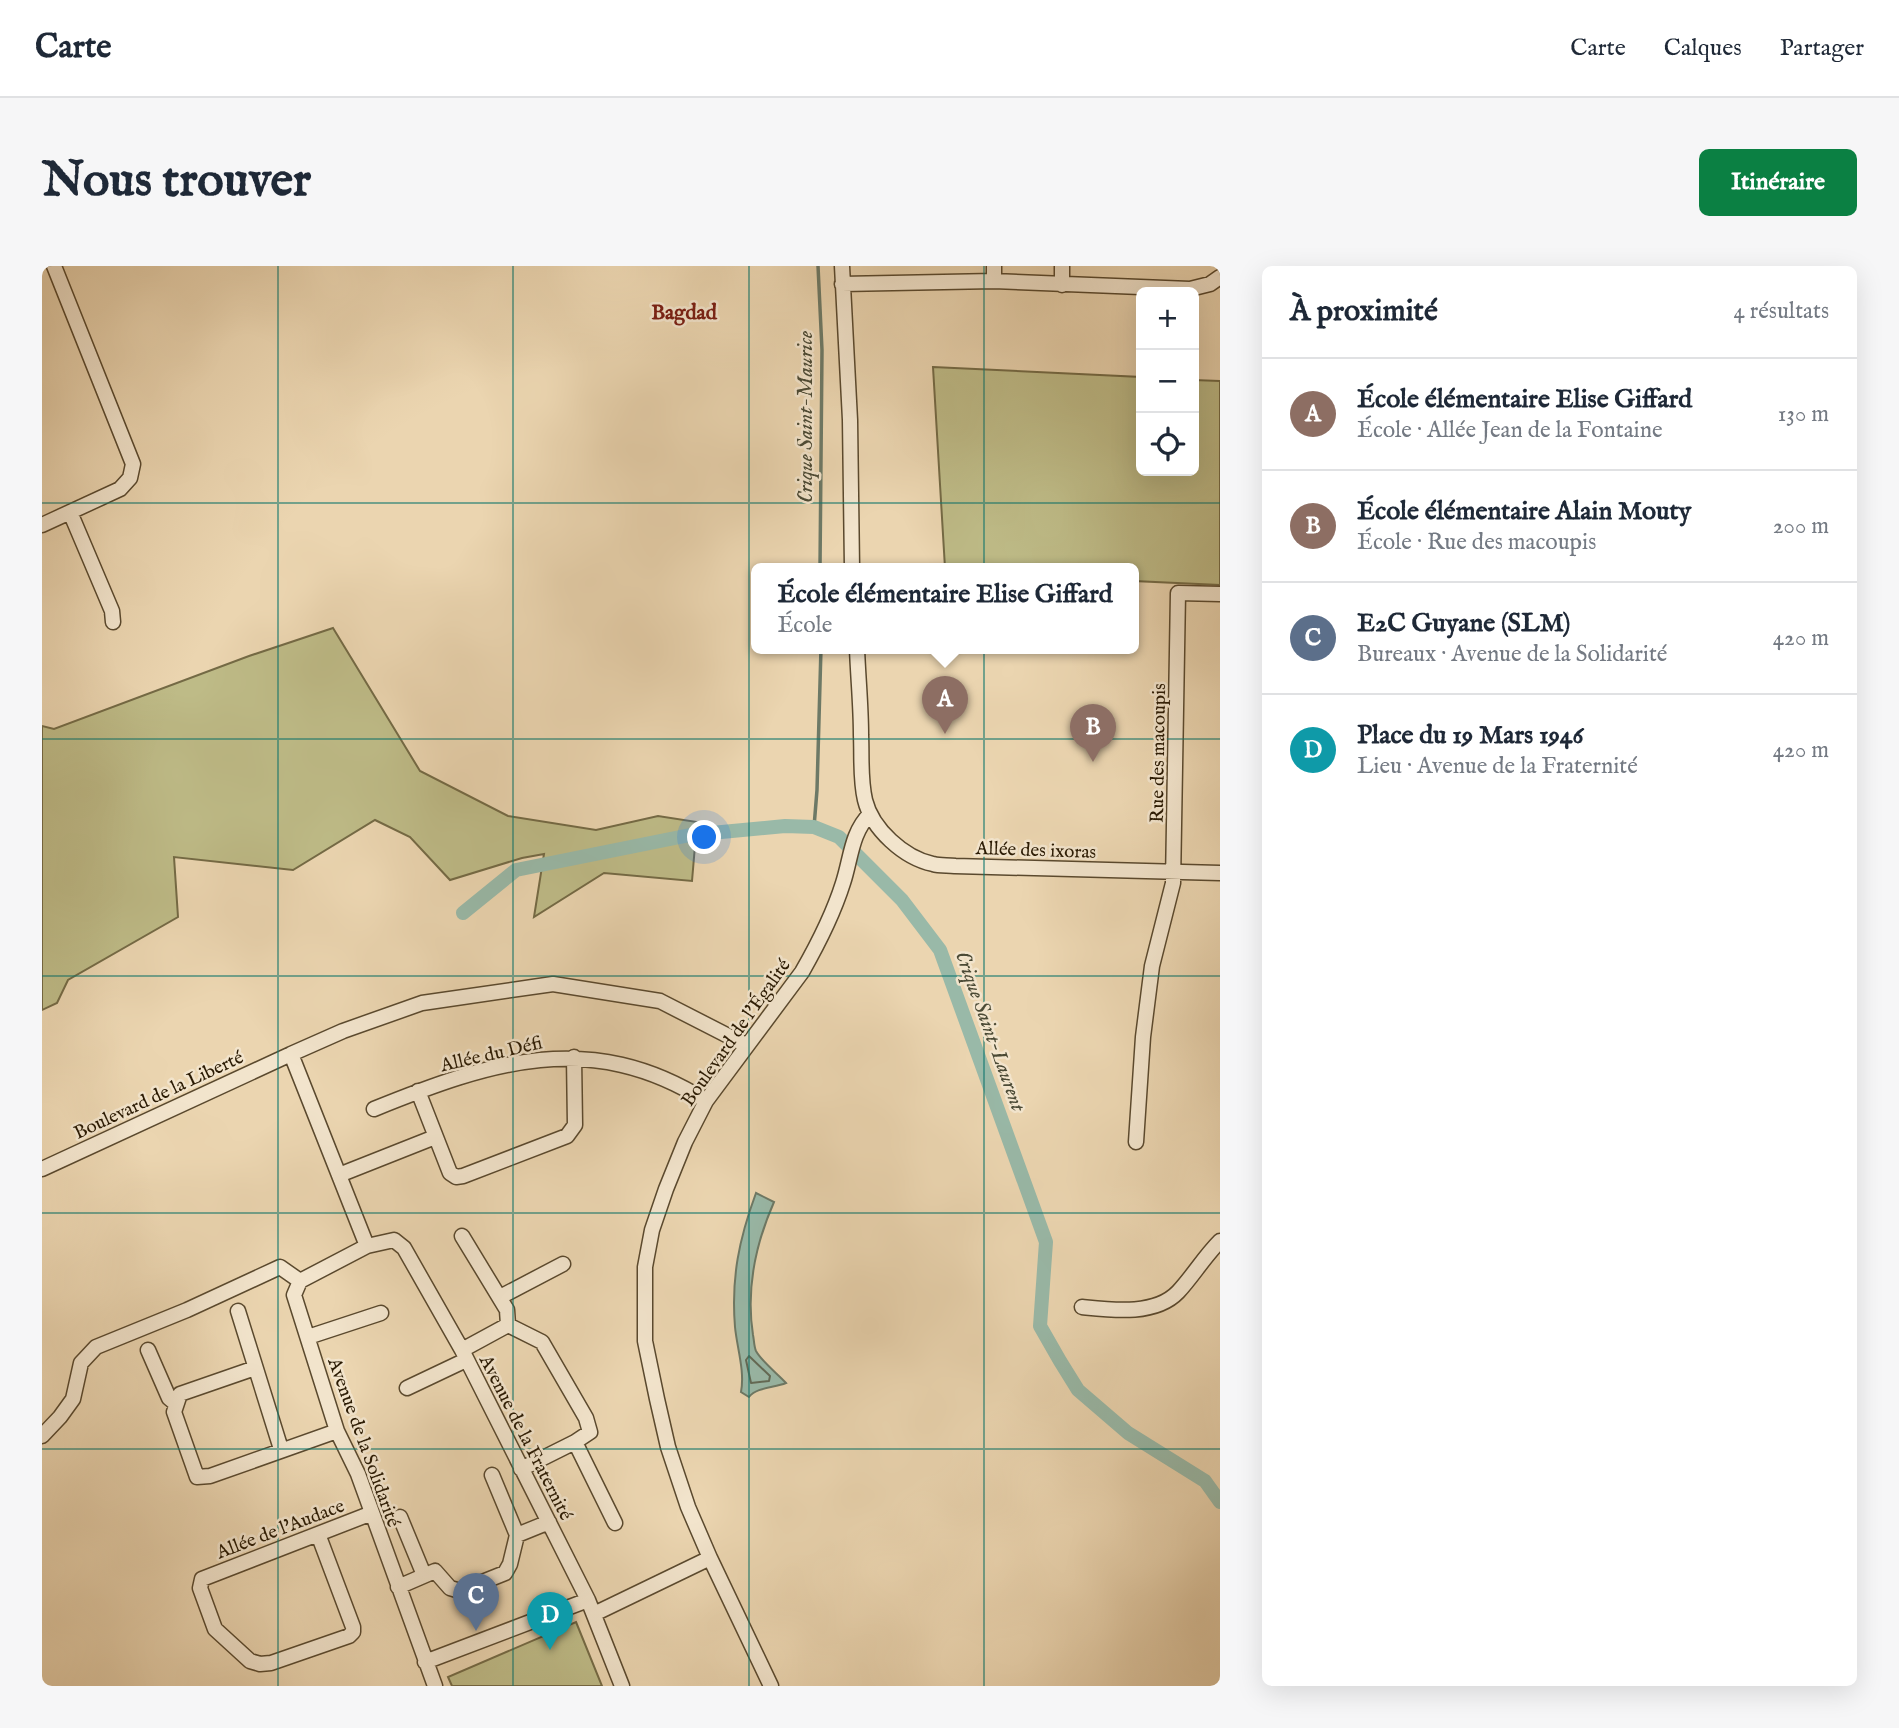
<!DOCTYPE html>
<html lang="fr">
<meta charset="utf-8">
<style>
body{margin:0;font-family:"IM FELL English",serif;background:#f6f6f7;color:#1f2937}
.controls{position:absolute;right:21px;top:21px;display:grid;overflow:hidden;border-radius:10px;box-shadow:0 7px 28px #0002}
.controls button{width:63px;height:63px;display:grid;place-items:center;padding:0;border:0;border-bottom:2px solid #e0e1e3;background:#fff;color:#1f2937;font:35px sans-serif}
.you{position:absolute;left:663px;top:572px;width:24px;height:24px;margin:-18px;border:5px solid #fff;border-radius:50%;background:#1a73e8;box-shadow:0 0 0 10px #1a73e833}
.badge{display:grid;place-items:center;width:46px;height:46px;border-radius:50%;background:#0b8043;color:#fff;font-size:23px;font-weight:700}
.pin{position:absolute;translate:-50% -58px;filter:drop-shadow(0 2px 4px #0008)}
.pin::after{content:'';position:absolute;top:37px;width:24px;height:21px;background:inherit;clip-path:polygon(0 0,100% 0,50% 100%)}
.popup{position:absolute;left:709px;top:297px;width:388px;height:91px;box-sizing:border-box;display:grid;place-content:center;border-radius:10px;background:#fff;filter:drop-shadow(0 2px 5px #0005);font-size:23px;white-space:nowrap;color:#747a83}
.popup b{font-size:26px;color:#1f2937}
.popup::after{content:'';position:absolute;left:50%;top:100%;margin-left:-14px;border:14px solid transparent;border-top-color:#fff}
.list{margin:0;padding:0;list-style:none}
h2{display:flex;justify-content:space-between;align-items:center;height:91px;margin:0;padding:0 28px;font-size:30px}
h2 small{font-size:23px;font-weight:400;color:#747a83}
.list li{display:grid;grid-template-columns:46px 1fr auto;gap:21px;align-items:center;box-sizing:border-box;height:112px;padding:0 28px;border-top:2px solid #e0e1e3}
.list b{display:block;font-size:26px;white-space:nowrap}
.list p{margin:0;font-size:23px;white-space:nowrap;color:#747a83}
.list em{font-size:23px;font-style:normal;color:#747a83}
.icon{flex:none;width:38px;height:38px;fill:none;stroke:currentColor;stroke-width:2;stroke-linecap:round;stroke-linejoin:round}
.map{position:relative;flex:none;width:1178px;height:1420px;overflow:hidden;border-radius:10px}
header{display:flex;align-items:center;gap:42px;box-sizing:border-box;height:98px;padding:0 35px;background:#fff;border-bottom:2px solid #e0e1e3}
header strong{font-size:33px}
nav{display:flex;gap:38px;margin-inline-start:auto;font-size:24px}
.intro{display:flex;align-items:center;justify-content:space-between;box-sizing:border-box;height:168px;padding:0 42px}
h1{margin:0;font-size:49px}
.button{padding:18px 32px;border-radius:10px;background:#0b8043;color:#fff;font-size:24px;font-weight:700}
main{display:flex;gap:42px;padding:0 42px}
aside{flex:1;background:#fff;border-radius:10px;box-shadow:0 7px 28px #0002}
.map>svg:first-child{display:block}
.green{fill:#bebb87;stroke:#746a45;stroke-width:2}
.water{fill:#99b9a8;stroke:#6d7966;stroke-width:2}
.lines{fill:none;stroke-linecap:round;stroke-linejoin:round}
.shore{stroke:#626a56;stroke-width:2}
.stream{stroke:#6d7966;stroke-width:3.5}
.canal{stroke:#99b9a8;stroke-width:14}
.street-casing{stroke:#5a492e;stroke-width:17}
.street{stroke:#f2e4cc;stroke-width:14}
.grid{fill:none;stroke:#0f766e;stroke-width:2;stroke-opacity:0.55}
.labels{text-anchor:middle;stroke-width:5;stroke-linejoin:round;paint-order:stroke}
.street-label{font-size:19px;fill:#2a1a03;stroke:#f2e4cc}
.neighbourhood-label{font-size:21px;font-weight:bold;fill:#7a1f14;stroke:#f2e4cc}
.water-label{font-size:21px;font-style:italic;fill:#4b4a35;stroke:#f2e4cc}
</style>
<header>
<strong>Carte</strong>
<nav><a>Carte</a><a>Calques</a><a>Partager</a></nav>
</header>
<div class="intro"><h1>Nous trouver</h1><a class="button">Itinéraire</a></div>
<main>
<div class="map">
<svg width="1178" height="1420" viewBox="0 0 1178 1420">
<rect width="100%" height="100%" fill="#ebd5b0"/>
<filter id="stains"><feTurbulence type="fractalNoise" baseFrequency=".00286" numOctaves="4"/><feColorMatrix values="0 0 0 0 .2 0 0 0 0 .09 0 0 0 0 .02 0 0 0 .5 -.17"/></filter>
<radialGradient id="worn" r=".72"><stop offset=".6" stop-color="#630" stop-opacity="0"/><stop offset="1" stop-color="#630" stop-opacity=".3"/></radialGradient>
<path class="green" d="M891,101l208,10v94h53v-91l26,1v204l-86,-4v-13h-189z
M291,362l87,143 88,45 88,14 62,-14 39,6 -5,59 -88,-8 -70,44 10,-63 -22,4 -72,22 -40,-43 -35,-17 -82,50 -119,-13 4,60 -110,63 -11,23 -15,7v-284l12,3 195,-73z
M534,1356l26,64h-150l-4,-9z"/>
<path class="water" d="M714,927l18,9c-18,41 -28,88 -21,133 1,4 1,12 3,16 6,11 22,23 30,32 -12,5 -29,4 -37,14l-8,-5c4,-21 -4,-44 -6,-65 -4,-49 4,-88 21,-134z"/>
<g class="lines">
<path class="shore" d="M707,1090l21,20 -1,5 -18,2 -5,-23z"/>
<path class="stream" d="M776,0l4,84 -2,218
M772,561l3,-37 4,-142"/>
<path class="canal" d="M421,647l53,-43 174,-35 95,-9 29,1 25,10 63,63 38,50 106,292 -6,84 20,35 18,29 50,43 77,48 15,21"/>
<g class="street-casing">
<path id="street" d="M800,0l8,154 2,148
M952,0v15
M800,18l152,-3 196,8 20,-5 10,-7
M1020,19v-19
M28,246l42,99 1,11
M0,259l78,-36 10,-11 3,-14 -79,-198
M815,382c1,29 4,58 4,87 1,22 -1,44 4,65 7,29 39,58 68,64 7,2 15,1 22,2l265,7
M376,825l32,82 6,4 7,-1 104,-40 8,-11 -1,-68
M332,843c116,-47 216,-81 332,-8
M1094,876l7,-105 9,-71 21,-83 5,-290 42,1
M0,903l249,-115
M297,909l96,-38
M420,970l45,74 1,15 -46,25
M325,980l-76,-192 52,-23 79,-28 131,-19 107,17 86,44
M458,1031l63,-33
M1040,1041c29,3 73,9 96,-15 15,-16 26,-35 42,-51
M196,1045l43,138
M466,1059l34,17 44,76 4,14 -15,10 -54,27
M266,1071l73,-24
M106,1084l21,48 6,5
M213,1102l-75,26 -6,18 23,65 13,-1 127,-45
M365,1122l59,-28
M0,1170l18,-19 13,-18 8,-36 15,-16 91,-37 93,-43 20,14
M533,1176l40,81
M450,1209l25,60
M358,1251l24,58
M276,1268l35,93v5l-4,4 -78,27 -11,1 -10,-3 -35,-32 -15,-41 2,-9 170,-66
M668,1292l61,128
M356,1321l37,-16 15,17 10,3 45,-18 5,-9 7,-29 32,-13
M552,1348l116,-56 -22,-51 -20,-60 -11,-48 -12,-58v-74l7,-37 14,-41 19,-47 21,-41 96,-129c16,-28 31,-57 41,-89 8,-24 8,-50 27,-69
M383,1396l163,-62
M393,1420l-77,-212 -21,-43 -43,-136 6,-14 67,-35 27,-6 10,8 58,102 126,250 34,86"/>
</g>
<use href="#street" class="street"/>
</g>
<path class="grid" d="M236,0v1420M471,0v1420M707,0v1420M942,0v1420M0,237h1178M0,473h1178M0,710h1178M0,947h1178M0,1183h1178"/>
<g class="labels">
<g class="street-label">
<text transform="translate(1115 487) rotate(-89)" y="7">Rue des macoupis</text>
<text transform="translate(994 583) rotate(2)" y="7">Allée des ixoras</text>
<text transform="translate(693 766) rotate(-55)" y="7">Boulevard de l'Égalité</text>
<text transform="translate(449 787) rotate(-13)" y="7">Allée du Défi</text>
<text transform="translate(116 828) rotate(-25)" y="7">Boulevard de la Liberté</text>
<text transform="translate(485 1171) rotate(63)" y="7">Avenue de la Fraternité</text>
<text transform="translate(323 1176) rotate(70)" y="7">Avenue de la Solidarité</text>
<text transform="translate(238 1262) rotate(-21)" y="7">Allée de l'Audace</text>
</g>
<g class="neighbourhood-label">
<text x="642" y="53">Bagdad</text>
</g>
<g class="water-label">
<text transform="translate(763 151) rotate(-90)" y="7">Crique Saint-Maurice</text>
<text transform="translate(949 765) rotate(70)" y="7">Crique Saint-Laurent</text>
</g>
</g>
<rect width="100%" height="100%" filter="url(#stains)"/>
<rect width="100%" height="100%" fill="url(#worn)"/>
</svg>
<div class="controls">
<button>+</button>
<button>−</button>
<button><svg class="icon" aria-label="locate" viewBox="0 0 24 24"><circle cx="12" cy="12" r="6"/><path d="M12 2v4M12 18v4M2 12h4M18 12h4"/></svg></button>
</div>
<div class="you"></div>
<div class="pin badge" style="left:903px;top:468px;background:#8d6e63">A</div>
<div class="popup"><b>École élémentaire Elise Giffard</b>École</div>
<div class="pin badge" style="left:1051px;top:496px;background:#8d6e63">B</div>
<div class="pin badge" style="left:434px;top:1365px;background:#5c6f8a">C</div>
<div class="pin badge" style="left:508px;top:1384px;background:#0f9aa8">D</div>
</div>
<aside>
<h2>À proximité<small>4 résultats</small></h2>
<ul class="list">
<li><span class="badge" style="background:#8d6e63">A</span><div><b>École élémentaire Elise Giffard</b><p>École · Allée Jean de la Fontaine</p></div><em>130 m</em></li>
<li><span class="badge" style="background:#8d6e63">B</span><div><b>École élémentaire Alain Mouty</b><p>École · Rue des macoupis</p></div><em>200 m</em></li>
<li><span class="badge" style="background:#5c6f8a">C</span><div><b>E2C Guyane (SLM)</b><p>Bureaux · Avenue de la Solidarité</p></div><em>420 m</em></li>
<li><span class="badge" style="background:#0f9aa8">D</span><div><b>Place du 19 Mars 1946</b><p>Lieu · Avenue de la Fraternité</p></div><em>420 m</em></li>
</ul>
</aside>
</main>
